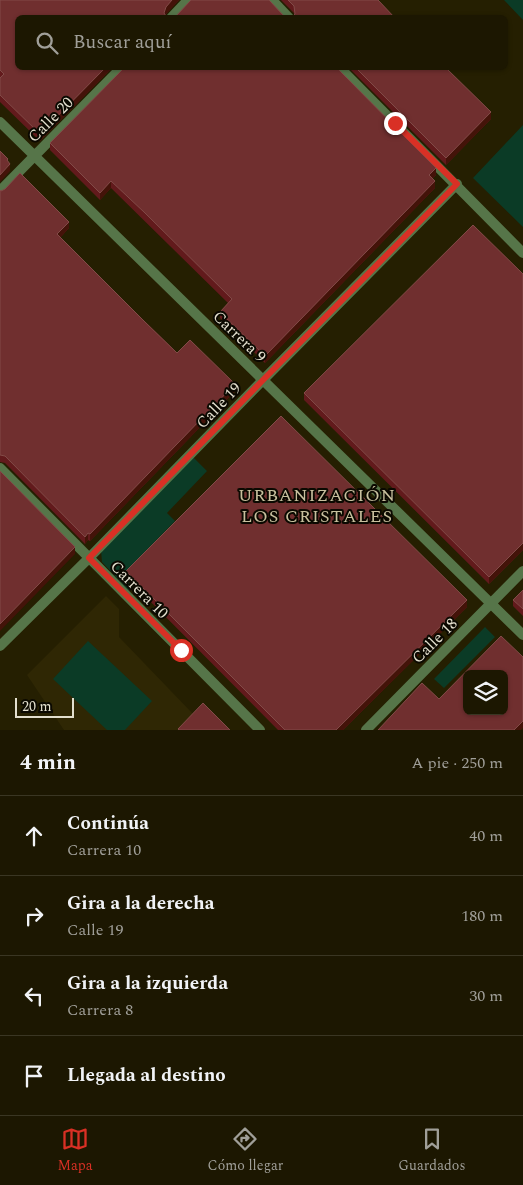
<!DOCTYPE html>
<html lang="es">
<meta charset="utf-8">
<style>
body{margin:0;font-family:Spectral,serif;background:#292410;color:#f1f3f6}
.controls{position:absolute;right:15px;bottom:15px;display:grid;overflow:hidden;border-radius:8px;box-shadow:0 1px 4px #0004}
.controls button{width:45px;height:45px;display:grid;place-items:center;padding:0;border:0;border-bottom:1px solid #3a3623;background:#1c1701;color:#f1f3f6;font:25px sans-serif}
.scale{position:absolute;left:15px;bottom:12px;width:59px;box-sizing:border-box;padding-left:5px;border:2px solid #e3dfce;border-top:0;font-size:14px;line-height:18px;white-space:nowrap;color:#e3dfce;-webkit-text-stroke:4px #0b0901;paint-order:stroke}
.stop{position:absolute;width:15px;height:15px;margin:-11px;border:4px solid #d93025;border-radius:50%;background:#fff}
.stop.end{background:#d93025;border-color:#fff;box-shadow:0 1px 5px #0008}
.list{margin:0;padding:0;list-style:none}
h2{display:flex;justify-content:space-between;align-items:center;height:65px;margin:0;padding:0 20px;font-size:21px}
h2 small{font-size:16px;font-weight:400;color:#a09f99}
.list li{display:grid;grid-template-columns:32px 1fr auto;gap:15px;align-items:center;box-sizing:border-box;height:80px;padding:0 20px;border-top:1px solid #3a3623}
.list b{display:block;font-size:19px;white-space:nowrap}
.list p{margin:0;font-size:16px;white-space:nowrap;color:#a09f99}
.list em{font-size:16px;font-style:normal;color:#a09f99}
.icon{flex:none;width:28px;height:28px;fill:none;stroke:currentColor;stroke-width:2;stroke-linecap:round;stroke-linejoin:round}
.map{position:relative;flex:none;width:523px;height:730px;overflow:hidden}
.search{position:absolute;background:#1c1701;box-shadow:0 1px 4px #0004;left:15px;right:15px;top:15px;height:55px;display:flex;align-items:center;gap:12px;box-sizing:border-box;padding:0 18px;border-radius:8px;color:#a09f99;font-size:19px}
.sheet{height:385px;background:#1c1701}
nav{display:flex;justify-content:space-around;align-items:center;box-sizing:border-box;height:70px;border-top:1px solid #3a3623;background:#1c1701;font-size:14px;color:#a09f99}
nav a{display:grid;justify-items:center;gap:2px}
nav .on{color:#d93025}
.map>svg:first-child{display:block}
.built{fill:#2f2704}
.green{fill:#0b3b26}
.lines{fill:none;stroke-linecap:round;stroke-linejoin:round}
.minor{stroke:#567549;stroke-width:10}
.wall{fill:#621a1c}
.shaded-wall{fill:#441309}
.building{fill:#702f2f;stroke:#824b48;fill-rule:evenodd}
.route{stroke:#d93025;stroke-width:6}
.labels{text-anchor:middle;stroke-width:4;stroke-linejoin:round;paint-order:stroke}
.street-label{font-size:16px;fill:#e3dfce;stroke:#0b0901}
.neighbourhood-label{font-size:18px;letter-spacing:1px;fill:#c8c09e;stroke:#0b0901}
</style>
<div class="map">
<svg width="523" height="730" viewBox="0 0 523 730">
<rect width="100%" height="100%" fill="#251f01"/>
<path class="built" d="M106,596l13,13v28l74,77 -15,16h-114l-37,-55z"/>
<path class="green" d="M504,0h19v20z
M523,125v102l-50,-49z
M192,456l15,15 -40,42 8,8 -53,54 11,12 -4,4 -27,-29 -1,-12z
M485,627l10,10 -51,51 -10,-9z
M88,641l64,60 -27,29h-18l-54,-51z"/>
<g class="lines">
<path class="minor" d="M272,0l17,18
M171,18l17,-18
M340,68l183,185
M0,122l523,513
M0,191l121,-123
M0,468l260,262
M0,646l89,-88 174,-178 194,-196
M366,730l157,-159"/>
</g>
<path class="wall" d="M0,0h179l-13,14 -148,54h94l-72,73 -40,-39v-24h1l-1,-1z
M281,0h97l-84,15v-2z
M349,68h97l45,51 -45,46z
M50,143l386,32 -4,4 3,9 -170,175 -45,-45v-6l8,-9 -117,-115 -11,12 -50,-50z
M0,190l69,38 -9,10 117,115 58,38 -145,150 -2,-1 -3,4 -80,-81 -5,-1z
M523,274v276l-34,34 -185,-184v-7z
M126,571l341,36 -124,123h-65l-152,-153z
M523,590v26l-10,-10v-6z"/>
<path class="shaded-wall" d="M172,0h7l-13,14 -1,4 -1,-5 2,-6z
M105,68h7l-72,73v-7z
M491,112v7l-45,46v-7z
M10,164v7l-10,11v-7z
M436,168v7l-7,7v-7z
M111,181v7l-11,12v-7z
M435,181v7l-170,175v-7z
M69,222v6l-12,13v-7z
M235,384v7l-145,150v-7z
M88,533v7l-3,4v-7z
M523,543v7l-34,34v-7z
M75,547v7l-75,77v-7z
M467,600v7l-124,123h-7z
M523,721v7l-2,2h-7z"/>
<path class="building" d="M0,0h172l-6,7 -2,6 2,3 3,2h-151v50h87l-65,66 -40,-39v-17l4,-4 -4,-4z
M191,0h78l15,16 5,2h-118l5,-2z
M288,0h90l17,18h-104l4,-4 -1,-8z
M124,68h213l99,100 -7,7 6,6 -170,175 -45,-44 12,-13 -87,-86 -34,-32 -11,12 -50,-50z
M356,68h90l45,44 -45,46z
M0,151l8,8 -1,1 3,4 -10,11z
M20,173l49,49 -12,12 87,87 33,32 13,-13 45,44 -145,150 -2,-1 -3,4 -80,-81 -5,-1v-265l1,1 4,-2z
M473,225l50,49v269l-34,34 -185,-184z
M281,416l186,184 -131,130h-51l-159,-159z
M0,471l75,76 -75,77z
M523,590v19l-10,-9z
M501,636l22,21v64l-9,9h-136l44,-47 17,16zM467,674h37v37h-37z
M203,703l27,27h-51l-1,-1z"/>
<g class="lines">
<path class="route" d="M181,650l-92,-92 174,-178 194,-196 -62,-61"/>
</g>
<g class="labels">
<g class="street-label">
<text transform="translate(50 119) rotate(-45)" y="6">Calle 20</text>
<text transform="translate(240 336) rotate(44)" y="6">Carrera 9</text>
<text transform="translate(218 405) rotate(-46)" y="6">Calle 19</text>
<text transform="translate(140 589) rotate(45)" y="6">Carrera 10</text>
<text transform="translate(434 640) rotate(-45)" y="6">Calle 18</text>
</g>
<g class="neighbourhood-label">
<text x="317" y="501">URBANIZACIÓN<tspan x="317" dy="21">LOS CRISTALES</tspan></text>
</g>
</g>
</svg>
<div class="controls">
<button><svg class="icon" aria-label="layers" viewBox="0 0 24 24"><path d="M12 4l9 5-9 5-9-5zM3 14l9 5 9-5"/></svg></button>
</div>
<div class="scale">20 m</div>
<div class="stop" style="left:181px;top:650px"></div>
<div class="stop end" style="left:395px;top:123px"></div>
<div class="search"><svg class="icon" aria-label="search" viewBox="0 0 24 24"><circle cx="10" cy="10" r="6"/><path d="M15 15l6 6"/></svg>Buscar aquí</div>
</div>
<section class="sheet">
<h2>4 min<small>A pie · 250 m</small></h2>
<ul class="list">
<li><svg class="icon" aria-label="ahead" viewBox="0 0 24 24"><path d="M12 20V5M6 11l6-6 6 6"/></svg><div><b>Continúa</b><p>Carrera 10</p></div><em>40 m</em></li>
<li><svg class="icon" aria-label="right" viewBox="0 0 24 24"><path d="M7 20v-9h11M14 6l5 5-5 5"/></svg><div><b>Gira a la derecha</b><p>Calle 19</p></div><em>180 m</em></li>
<li><svg class="icon" aria-label="left" viewBox="0 0 24 24"><path d="M17 20v-9H6M10 6l-5 5 5 5"/></svg><div><b>Gira a la izquierda</b><p>Carrera 8</p></div><em>30 m</em></li>
<li><svg class="icon" aria-label="arrive" viewBox="0 0 24 24"><path d="M6 21V4h12l-3 4 3 4H6"/></svg><div><b>Llegada al destino</b></div></li>
</ul>
</section>
<nav>
<a class="on"><svg class="icon" aria-label="map" viewBox="0 0 24 24"><path d="M3 6l6-2 6 2 6-2v14l-6 2-6-2-6 2zM9 4v14M15 6v14"/></svg>Mapa</a>
<a><svg class="icon" aria-label="directions" viewBox="0 0 24 24"><path d="M12 3l9 9-9 9-9-9zM9 14v-3h6M13 9l2 2-2 2"/></svg>Cómo llegar</a>
<a><svg class="icon" aria-label="saved" viewBox="0 0 24 24"><path d="M7 4h10v16l-5-4-5 4z"/></svg>Guardados</a>
</nav>
